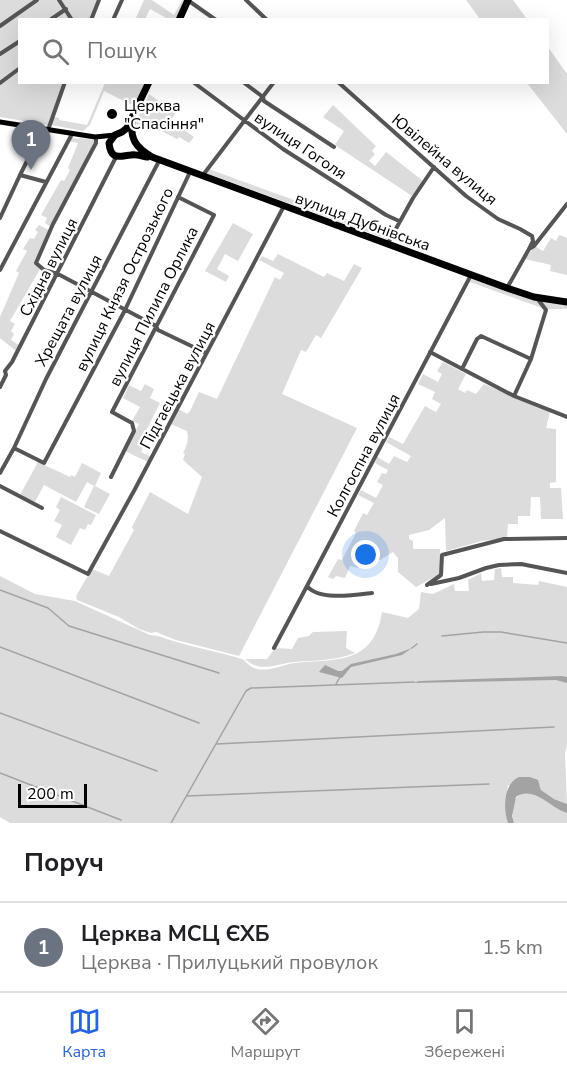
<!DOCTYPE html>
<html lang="uk">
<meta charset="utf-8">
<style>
body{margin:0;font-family:"Nunito Sans",sans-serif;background:#f6f6f6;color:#202124}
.scale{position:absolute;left:18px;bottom:15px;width:69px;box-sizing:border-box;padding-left:6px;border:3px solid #000;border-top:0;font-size:16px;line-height:21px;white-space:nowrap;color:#000;-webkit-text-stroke:4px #fff;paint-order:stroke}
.you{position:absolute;left:366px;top:555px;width:21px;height:21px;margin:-15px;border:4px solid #fff;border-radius:50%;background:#1a73e8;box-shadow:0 0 0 9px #1a73e833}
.badge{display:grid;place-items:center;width:39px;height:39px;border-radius:50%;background:#2563eb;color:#fff;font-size:20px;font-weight:700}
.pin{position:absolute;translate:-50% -50px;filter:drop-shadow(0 2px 3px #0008)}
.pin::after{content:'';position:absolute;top:32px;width:21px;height:18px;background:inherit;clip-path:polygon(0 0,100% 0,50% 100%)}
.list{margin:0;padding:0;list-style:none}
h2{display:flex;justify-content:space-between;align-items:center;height:78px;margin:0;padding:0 24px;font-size:26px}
h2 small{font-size:20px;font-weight:400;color:#757577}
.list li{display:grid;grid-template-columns:39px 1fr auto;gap:18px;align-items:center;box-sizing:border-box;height:90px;padding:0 24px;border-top:2px solid #e0e0e0}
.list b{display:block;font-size:22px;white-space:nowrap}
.list p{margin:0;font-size:20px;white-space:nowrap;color:#757577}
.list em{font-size:20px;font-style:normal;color:#757577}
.icon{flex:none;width:33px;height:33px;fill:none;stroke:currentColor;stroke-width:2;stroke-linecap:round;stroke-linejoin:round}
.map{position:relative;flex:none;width:567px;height:823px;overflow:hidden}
.search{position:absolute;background:#fff;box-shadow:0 6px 24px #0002;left:18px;right:18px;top:18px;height:66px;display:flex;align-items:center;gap:15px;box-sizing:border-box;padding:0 21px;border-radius:0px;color:#757577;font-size:22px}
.sheet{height:168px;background:#fff}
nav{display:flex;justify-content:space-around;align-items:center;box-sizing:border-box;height:84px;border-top:2px solid #e0e0e0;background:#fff;font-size:16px;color:#757577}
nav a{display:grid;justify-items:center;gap:3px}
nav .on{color:#2563eb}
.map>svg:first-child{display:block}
.green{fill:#dcdcdc}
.water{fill:#a3a3a3}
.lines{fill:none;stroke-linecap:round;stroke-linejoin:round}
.stream{stroke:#a3a3a3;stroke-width:1.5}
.minor{stroke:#555;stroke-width:4}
.major{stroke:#000;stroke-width:5}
.highway{stroke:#000;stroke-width:7}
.poi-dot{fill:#000;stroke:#fff;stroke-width:2}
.labels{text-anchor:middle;stroke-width:4.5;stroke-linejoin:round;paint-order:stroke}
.poi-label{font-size:16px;fill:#000;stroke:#fff;text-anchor:start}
.street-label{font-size:16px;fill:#000;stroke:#fff}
</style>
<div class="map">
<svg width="567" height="823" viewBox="0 0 567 823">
<rect width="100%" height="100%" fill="#fff"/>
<path class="green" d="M0,0h98l-8,19 -70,1v62l43,1 -15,42 -48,-8z
M144,0h8l22,15 8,-15h4l-10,19h-8l-18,-10 -5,10 -10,1z
M466,0h47l14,19h-47z
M548,47l19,27v60l-40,-51 21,-1z
M105,83h42l-11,24 -32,-16 -14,34 -7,6 -32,-6 3,-8 5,1v2l28,5z
M149,94l27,19 -5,7 23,17 -5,6 -10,-6 -2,2 -29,-15 -3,5 -10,-6z
M333,105l43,41 -4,5 3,3 -6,7 6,5 11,-14 37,29 -11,15 -77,-51 9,-14 -21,-14z
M71,137l7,2 1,-1 17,2 -45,87 -6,-4 2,-5 -6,-3 20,-35 3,1 6,-11 -2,-2 10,-25 -10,-2z
M209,169l181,66 -3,4 -181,-66z
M233,223l20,11 -15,27 -13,-7 -8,15 12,7 -3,6 -21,-11z
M39,225l10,5 -14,31 5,8 -30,52 5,3 -4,7 3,3 -3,6 8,5 -3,6 -16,-13v-21l19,-44 -3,-2 11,-20 -4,-2 7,-11 4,1 4,-7 -3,-2z
M559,235l8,3v37l-17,-4 1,-6 -26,-6 10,-13 8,5 8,-13 5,3z
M278,254l46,23 3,-4 17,8 10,-17 8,4 -41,70 -5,-3 -10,17 -5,-2 -19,44 75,34 -118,228 -63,-16 -20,-8 -5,1 -12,-4 -20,-12 -42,-17 -1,-4 16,-27 17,7 25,-46 -2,-3 18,-35 38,22 14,-37 -19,-17 2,-6 -2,-1c4,-7 6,-14 4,-22l-16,-7 7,-15 9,5 3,-3 9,-19 18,7 58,-122 5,3 4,-7 -25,-13 3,-4 11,5z
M472,278l95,26v5h-22l-75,-27z
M443,362l23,12 -8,15 7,4 2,-3 9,4 8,-10 66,28 -4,16 10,1v53l-6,1v5h11l2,31h-22l-1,-22h-9l-1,19h-12v8h-10l-1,14 -25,3 -36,10 -1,-33 -16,12 -20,5v4l4,2v8h27v25l-24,13 -18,-15v-14l-5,-6 -13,8 -10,-1 -12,9 -8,-2 -5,12 -9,-2 -3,3 -5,-2 10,-18 4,1 14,-27 -2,-2 9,-18 4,2 7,-12 -16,-8 3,-5 15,8 7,-13 -6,-3 5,-9 4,1 2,-4 -13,-7 2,-6 12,7 5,-8 13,6 4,-6 -25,-14 3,-5 14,7 22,-38 11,6 5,-8 -9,-5 3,-7 -17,-8 5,-10 15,8 4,-8 -5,-3z
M145,384l9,5 -4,9 10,5 -18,36 4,2 -5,11 10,5 -3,5 -23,-11 14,-27 -7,-3 8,-14 -17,-9 6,-13 12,6z
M38,462l32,15 1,-2 4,2 7,-14 19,10 -6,13 15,8 -11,20 -15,-7 10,-21 -7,-4 -11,20 -32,-17 -9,17 -15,-7z
M61,497l35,18 -5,10 -3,-1 -3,6 -5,-2 -9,17 -15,-8 6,-12 -8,-4 6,-11 -4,-3z
M501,568l1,9h11v6l25,2 1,-4 28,6v158l-2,8 2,51 -13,-5 -13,-9 -1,-5h-32l-3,20 3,18h-498l-10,-6v-241l35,18 40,7 75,34c10,0 17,5 27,7 20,6 41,10 62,16 6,1 9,8 15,10 12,5 28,-3 40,-5 42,-4 80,2 88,-51l26,6 11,-9 2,-17 12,2 21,-10 1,7h14l-1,-11 13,-7 1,8 12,-1 1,-11z
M347,631l-1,17 9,5c-20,8 -39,7 -61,9 -12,1 -25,7 -37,4 -5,-1 -8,-4 -12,-7h22l8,-11 17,1 6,-11 11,-2 4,-4z
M525,792c14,2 28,14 42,18v13h-53c-4,-12 -2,-27 11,-31z"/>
<path class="water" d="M412,648l-10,7 -51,12 -9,11 -23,-6 6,-7 13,6h4l9,-7 45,-10z
M562,676l5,1v6l-11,-3 -143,3 6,-2z
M519,777h11l8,3 3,10 13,9 13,5v9c-17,-5 -33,-28 -51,-16l-4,19 2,7h-6c-5,-14 -5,-39 11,-46z"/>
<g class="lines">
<path class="stream" d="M0,590l48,18 21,18 150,47
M442,636l41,-4h18l66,11
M0,647l199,76
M412,648l5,-4
M336,684l4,-7
M0,713l157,58
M217,744l337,-17
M0,773l121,47
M187,796l302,-12
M171,823l75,-132 5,-3 163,-6"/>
<path class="minor" d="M59,0l13,20
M246,0l21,20
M189,1l27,19
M50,20l16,-11
M91,20l8,-20
M113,20l9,-20
M0,26l37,-26
M0,54l20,-13
M193,82l90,67 103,66 13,6
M243,82l20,15 1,4 70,46
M338,82l128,114 32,23 22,10 12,7 1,5 -4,8
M0,83l20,-15
M43,129l-23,46 26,7
M48,130l17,-48
M96,138v5l-43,81 -17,39 8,7 14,4 98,52 2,4 48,23
M203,175l71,-93
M0,218l20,-43
M388,243l25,-45 21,-31
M0,270l72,-136
M507,288l22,-39 5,-3 33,-42
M430,352l84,44 53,21
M462,369l15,-30 4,-3 50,23
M0,387l6,-12 -1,-4 7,-9 104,-205
M514,396l17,-37 15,-49 -9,-12
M14,448l30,15 81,-153 65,-138
M0,473l14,-25 32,-69 113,-218
M111,477l23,-46 -2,-8 -20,-11 102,-197 -36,-18
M0,486l42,22
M0,531l88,43 47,-85 149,-283
M431,584l28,-6 27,-10 13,-3 22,-1 46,9
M427,585l14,-10 1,-20 62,-16 63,-1
M372,593c-17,2 -53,8 -65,-7l164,-311
M274,648l33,-62"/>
<path class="major" d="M0,122l95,15 20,-2"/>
<path class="highway" d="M179,20l9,-20
M132,119c-2,20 3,28 20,38l355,131 27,9 33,5
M147,157c-5,-1 -11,-3 -16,-2 -12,1 -20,6 -22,-12l6,-8 7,-3 5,-4 22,-46"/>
</g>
<circle class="poi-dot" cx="112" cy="114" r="6"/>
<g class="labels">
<g class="poi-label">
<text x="124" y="111">Церква<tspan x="124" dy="18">"Спасіння"</tspan></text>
</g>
<g class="street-label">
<text transform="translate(301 145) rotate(34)" y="6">вулиця Гоголя</text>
<text transform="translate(445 159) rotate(40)" y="6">Ювілейна вулиця</text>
<text transform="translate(363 221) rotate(20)" y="6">вулиця Дубнівська</text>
<text transform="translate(48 267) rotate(-63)" y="6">Східна вулиця</text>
<text transform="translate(124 279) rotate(-64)" y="6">вулиця Князя Острозького</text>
<text transform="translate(153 306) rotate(-63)" y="6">вулиця Пилипа Орлика</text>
<text transform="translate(68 310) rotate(-62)" y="6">Хрещата вулиця</text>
<text transform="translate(177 385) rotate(-62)" y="6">Підгаєцька вулиця</text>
<text transform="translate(363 455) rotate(-62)" y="6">Колгоспна вулиця</text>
</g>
</g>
</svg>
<div class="scale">200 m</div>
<div class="you"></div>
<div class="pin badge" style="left:31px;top:170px;background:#6b7280">1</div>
<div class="search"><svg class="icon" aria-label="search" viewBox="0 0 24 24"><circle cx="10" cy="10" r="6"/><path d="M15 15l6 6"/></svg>Пошук</div>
</div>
<section class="sheet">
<h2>Поруч<small></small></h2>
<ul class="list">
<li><span class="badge" style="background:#6b7280">1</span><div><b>Церква МСЦ ЄХБ</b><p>Церква · Прилуцький провулок</p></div><em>1.5 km</em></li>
</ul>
</section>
<nav>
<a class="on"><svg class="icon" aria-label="map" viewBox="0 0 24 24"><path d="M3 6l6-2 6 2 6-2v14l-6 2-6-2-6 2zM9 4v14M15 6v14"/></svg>Карта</a>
<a><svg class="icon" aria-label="directions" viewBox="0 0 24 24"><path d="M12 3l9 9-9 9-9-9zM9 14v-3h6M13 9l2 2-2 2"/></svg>Маршрут</a>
<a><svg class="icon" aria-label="saved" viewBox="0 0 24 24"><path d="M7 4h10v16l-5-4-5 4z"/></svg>Збережені</a>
</nav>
